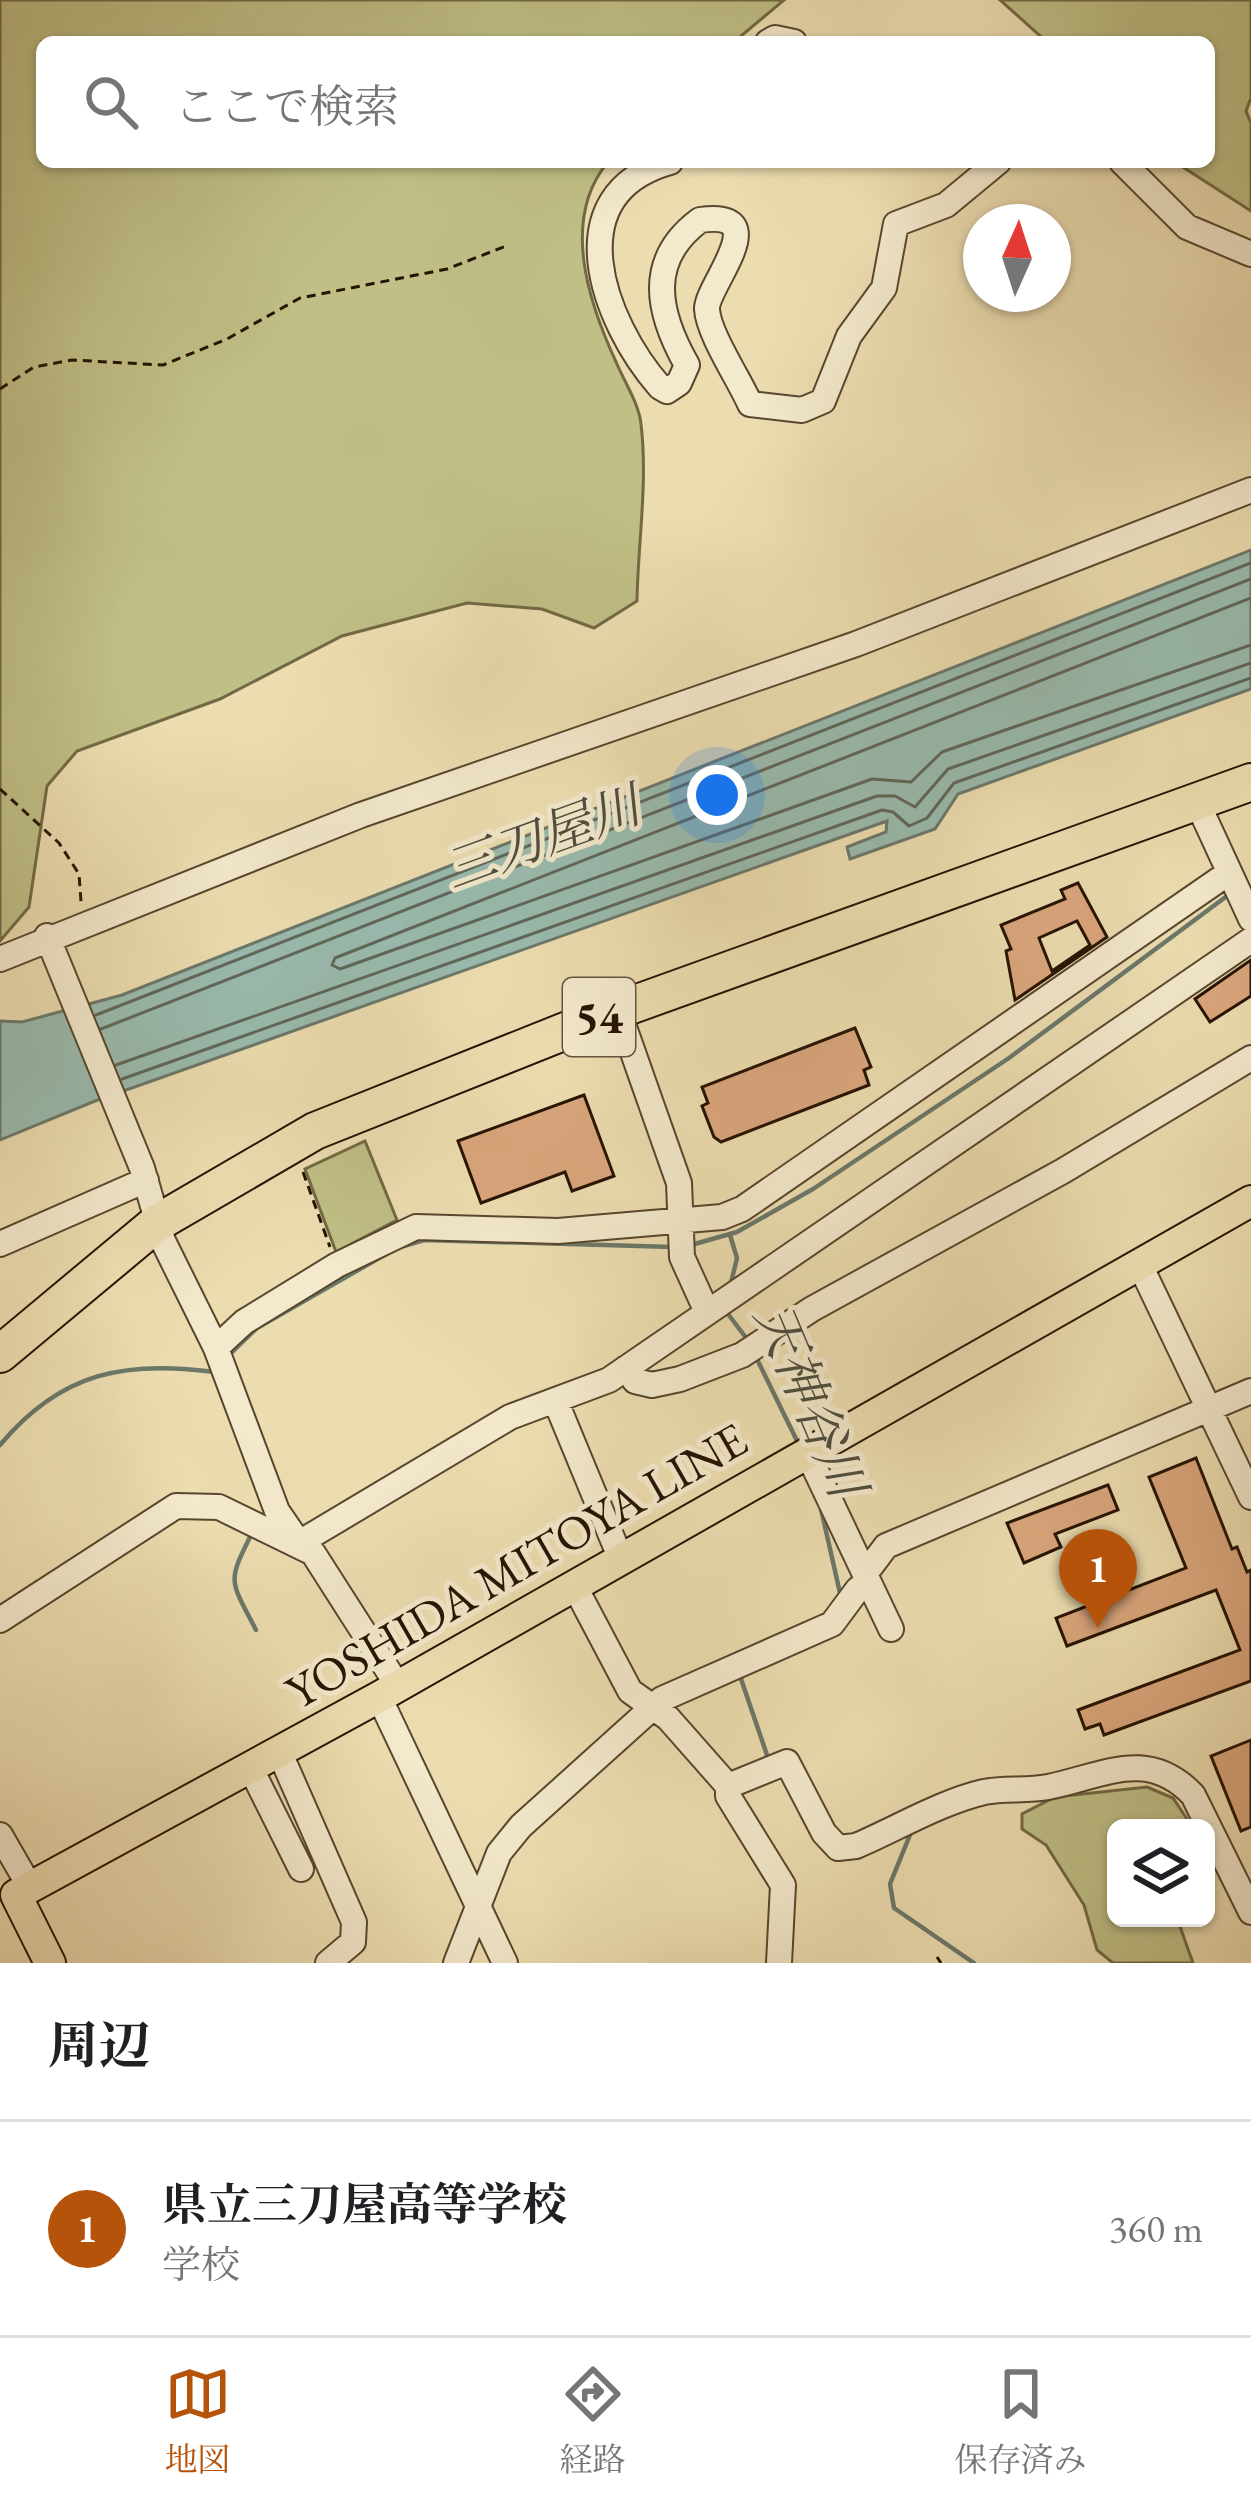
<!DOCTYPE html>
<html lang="ja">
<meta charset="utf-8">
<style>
body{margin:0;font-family:"EB Garamond","Noto Serif JP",serif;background:#f2f2f2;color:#202124}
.controls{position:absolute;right:36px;bottom:36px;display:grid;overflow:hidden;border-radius:18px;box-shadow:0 3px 9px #0004}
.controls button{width:108px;height:108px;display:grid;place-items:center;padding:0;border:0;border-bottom:3px solid #e0e0e0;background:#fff;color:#202124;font:60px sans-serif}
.compass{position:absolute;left:963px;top:204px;width:108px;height:108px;border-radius:50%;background:#fff;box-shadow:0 3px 9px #0004;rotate:3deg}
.you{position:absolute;left:717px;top:795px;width:42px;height:42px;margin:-30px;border:9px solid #fff;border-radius:50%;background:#1a73e8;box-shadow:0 0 0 18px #1a73e833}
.badge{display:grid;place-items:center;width:78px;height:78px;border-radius:50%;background:#b45309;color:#fff;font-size:39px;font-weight:700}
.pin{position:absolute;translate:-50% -99px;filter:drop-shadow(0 3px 6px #0008)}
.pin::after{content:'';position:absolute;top:63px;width:42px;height:36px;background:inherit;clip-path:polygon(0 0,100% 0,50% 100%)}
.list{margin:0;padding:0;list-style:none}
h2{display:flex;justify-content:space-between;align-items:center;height:156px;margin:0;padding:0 48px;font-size:51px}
h2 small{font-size:39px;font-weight:400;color:#757577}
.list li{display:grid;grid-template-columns:78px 1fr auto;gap:36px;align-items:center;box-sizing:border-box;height:216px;padding:0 48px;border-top:3px solid #e0e0e0}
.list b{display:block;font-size:45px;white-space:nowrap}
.list p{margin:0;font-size:39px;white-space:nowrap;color:#757577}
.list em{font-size:39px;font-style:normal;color:#757577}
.icon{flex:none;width:66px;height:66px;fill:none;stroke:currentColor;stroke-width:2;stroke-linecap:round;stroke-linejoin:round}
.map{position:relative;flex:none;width:1251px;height:1963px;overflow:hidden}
.search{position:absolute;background:#fff;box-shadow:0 3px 9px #0004;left:36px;right:36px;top:36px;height:132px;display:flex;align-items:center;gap:30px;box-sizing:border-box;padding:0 42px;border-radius:18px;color:#757577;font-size:45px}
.sheet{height:372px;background:#fff}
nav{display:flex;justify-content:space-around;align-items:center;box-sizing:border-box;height:168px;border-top:3px solid #e0e0e0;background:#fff;font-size:33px;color:#757577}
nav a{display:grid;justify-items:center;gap:6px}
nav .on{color:#b45309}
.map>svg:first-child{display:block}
.green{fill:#bfbf86;stroke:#726944;stroke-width:3}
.water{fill:#99bbaf;stroke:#6b786a;stroke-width:3}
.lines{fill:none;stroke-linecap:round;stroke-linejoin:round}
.shore{stroke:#606759;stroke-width:3}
.stream{stroke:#6b786a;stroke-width:4.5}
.building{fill:#daa67d;stroke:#261303;stroke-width:3;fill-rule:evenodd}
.minor-casing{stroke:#58462e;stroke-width:28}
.major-casing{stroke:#261303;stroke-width:34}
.highway-casing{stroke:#261303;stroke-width:40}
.path{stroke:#261303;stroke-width:3;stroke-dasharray:9 6;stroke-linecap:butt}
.minor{stroke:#f3e9cc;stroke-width:24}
.major{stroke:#ecddb0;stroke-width:30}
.highway{stroke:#ecddb0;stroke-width:36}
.labels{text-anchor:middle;stroke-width:10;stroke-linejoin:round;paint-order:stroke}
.shield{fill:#f3e9cc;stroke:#64533f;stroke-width:3}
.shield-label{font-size:45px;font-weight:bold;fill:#261303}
.street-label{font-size:48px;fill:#261303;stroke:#f3e9cc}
.water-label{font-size:51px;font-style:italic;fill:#4e4e3f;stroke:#f3e9cc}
</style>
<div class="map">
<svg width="1251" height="1963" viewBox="0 0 1251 1963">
<rect width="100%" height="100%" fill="#ecddb0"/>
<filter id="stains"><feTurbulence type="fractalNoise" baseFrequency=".00167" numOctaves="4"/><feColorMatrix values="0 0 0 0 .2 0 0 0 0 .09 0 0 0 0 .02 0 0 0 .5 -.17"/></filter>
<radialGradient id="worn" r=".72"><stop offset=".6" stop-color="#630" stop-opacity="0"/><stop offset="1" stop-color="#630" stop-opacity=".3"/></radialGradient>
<path class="green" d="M0,0h784l-50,42h-692v120h566c-48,57 -19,142 9,202 8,19 22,40 24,60 7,59 -3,118 -4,177l-43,27 -52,-19 -75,-6 -125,33 -122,63 -143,52 -30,35 -18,121 -29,34z
M1000,0h251v98l-5,13 5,12v88l-76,-49h34v-120h-162z
M365,1141l32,79 -61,32 -31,-83z
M1147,1787l26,11 20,30h-77v90h61l16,45h-80l-16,-13 -13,-45 -38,-60 -24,-16v-15l33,-17z"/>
<path class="water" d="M1251,550v139l-293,105 -23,35 -85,30 -3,-12 39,-15 1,-11 -792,280 -95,39v-119l22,1 100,-27z"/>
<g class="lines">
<path class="shore" d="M1251,598l-916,360 -3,7 8,4 532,-190 39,3 31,-30 309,-107
M96,1015l1155,-452
M101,1029l1150,-450
M116,1065l761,-269h18l20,11 33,-38 303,-106
M122,1079l760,-269 11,2 16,14 18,-8 27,-35 297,-105"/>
<path class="stream" d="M691,1245l46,-13 76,-43 196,-131 222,-165
M404,1246l20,-6 249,7
M730,1287l7,-29 -7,-23
M725,1310l22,29
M755,1355l45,92
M227,1357l30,-29 131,-75
M0,1445c61,-73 125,-85 215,-73
M821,1509l19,84
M253,1531c-26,52 -24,47 3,99
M739,1673l29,85
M912,1830l-22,54 4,24 80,55"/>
</g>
<path class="building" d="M1078,883l29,54 -92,63 -9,-49 5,-2 -10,-24 64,-26 -4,-9zM1077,921l13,24 -38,26 -13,-33z
M1251,960v36l-41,26 -15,-23z
M855,1028l16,39 -7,3 5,15 -148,57 -7,-5 -12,-31 6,-3 -6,-16z
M584,1095l30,81 -42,15 -7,-19 -84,31 -23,-62z
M1196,1458l36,91 5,-2 10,25 4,-2v111l-147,54 -4,-11 -15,5 -7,-19 162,-60 -24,-60 -149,56 -11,-28 130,-50 -37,-91z
M1108,1485l10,25 -63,24 6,13 -37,16 -17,-40z
M1251,1740v87l-10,4 -30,-75z"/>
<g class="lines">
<g class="minor-casing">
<path id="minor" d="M768,42l7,-4 19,4
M670,162c-115,32 -67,160 -10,225l7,4 12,-8 8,-18c-30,-53 -41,-105 13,-145 77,-11 6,66 7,89 1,24 32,70 43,95l52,6 21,-9 26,-65 35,-48 12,-64 50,-19 52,-43
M1122,162l65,65 64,27
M1197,802l54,117
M47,936l95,232 21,73 53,107 61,163 22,32
M0,959l361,-144 495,-171 395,-154
M618,1010l61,173 3,74 25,55
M0,1244l146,-64
M1140,1265l111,232
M216,1348l28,-26 93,-57 79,-38 142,4 164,-14 20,-8 485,-335
M626,1368l9,13 17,4 28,-6 62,-24 70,-46 251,-138 188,-113
M556,1402l64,155
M807,1452l84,177
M299,1543l211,-126 99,-37 642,-440
M871,1566l15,-20 365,-155
M574,1585l56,106 38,27 60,68 59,-24 37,71 14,15 18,-2c40,-17 85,-44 128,-54 20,-4 43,-1 64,-5 55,-11 99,-40 145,8l58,117
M0,1620l176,-114 43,1 94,46 85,133
M379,1697l126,266
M279,1751l75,171 -1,20 -25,21
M250,1767l51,102
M728,1786v10l55,89 -4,78
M0,1835l30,52
M456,1963l43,-110 22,-27 141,-127 170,-75 26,-35"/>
</g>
<g class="major-casing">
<path id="major" d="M50,1963l-34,-68 363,-198 872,-496"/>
</g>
<g class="highway-casing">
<path id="highway" d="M0,1354l157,-131 158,-92 303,-121 633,-228"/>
</g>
<path class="path" d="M0,389l34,-22 38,-7 91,5 64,-26 73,-41 147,-29 59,-23
M0,789l59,54 20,31 2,28
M303,1172l27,75
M937,1957l4,6"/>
<use href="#minor" class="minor"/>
<use href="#major" class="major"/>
<use href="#highway" class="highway"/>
</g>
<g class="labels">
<rect class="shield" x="563" y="978" width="72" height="78" rx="9"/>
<g class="shield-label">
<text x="599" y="1033">54</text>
</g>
<g class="street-label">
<text transform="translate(516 1565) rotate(-30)" y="17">YOSHIDA MITOYA LINE</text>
</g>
<g class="water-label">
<text transform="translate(542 837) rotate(-20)" y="18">三刀屋川</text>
<text transform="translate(811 1400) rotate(67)" y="18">天神谷川</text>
</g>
</g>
<rect width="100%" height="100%" filter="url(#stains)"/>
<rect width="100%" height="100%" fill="url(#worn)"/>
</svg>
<div class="controls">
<button><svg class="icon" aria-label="layers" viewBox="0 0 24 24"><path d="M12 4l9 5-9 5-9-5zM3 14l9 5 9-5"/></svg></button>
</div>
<svg class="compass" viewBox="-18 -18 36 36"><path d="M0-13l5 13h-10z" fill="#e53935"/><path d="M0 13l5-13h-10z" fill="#757577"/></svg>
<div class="you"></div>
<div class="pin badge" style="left:1098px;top:1628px">1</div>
<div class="search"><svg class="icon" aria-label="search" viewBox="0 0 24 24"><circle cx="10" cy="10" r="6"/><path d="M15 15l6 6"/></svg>ここで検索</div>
</div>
<section class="sheet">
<h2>周辺<small></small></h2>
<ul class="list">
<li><span class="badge">1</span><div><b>県立三刀屋高等学校</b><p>学校</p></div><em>360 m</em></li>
</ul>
</section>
<nav>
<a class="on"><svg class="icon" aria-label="map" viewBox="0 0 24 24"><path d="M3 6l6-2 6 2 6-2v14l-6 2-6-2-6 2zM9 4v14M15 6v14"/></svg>地図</a>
<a><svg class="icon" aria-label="directions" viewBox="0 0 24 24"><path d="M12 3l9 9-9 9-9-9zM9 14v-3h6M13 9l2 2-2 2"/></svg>経路</a>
<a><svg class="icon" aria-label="saved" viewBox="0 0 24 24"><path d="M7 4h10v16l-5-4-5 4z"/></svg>保存済み</a>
</nav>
